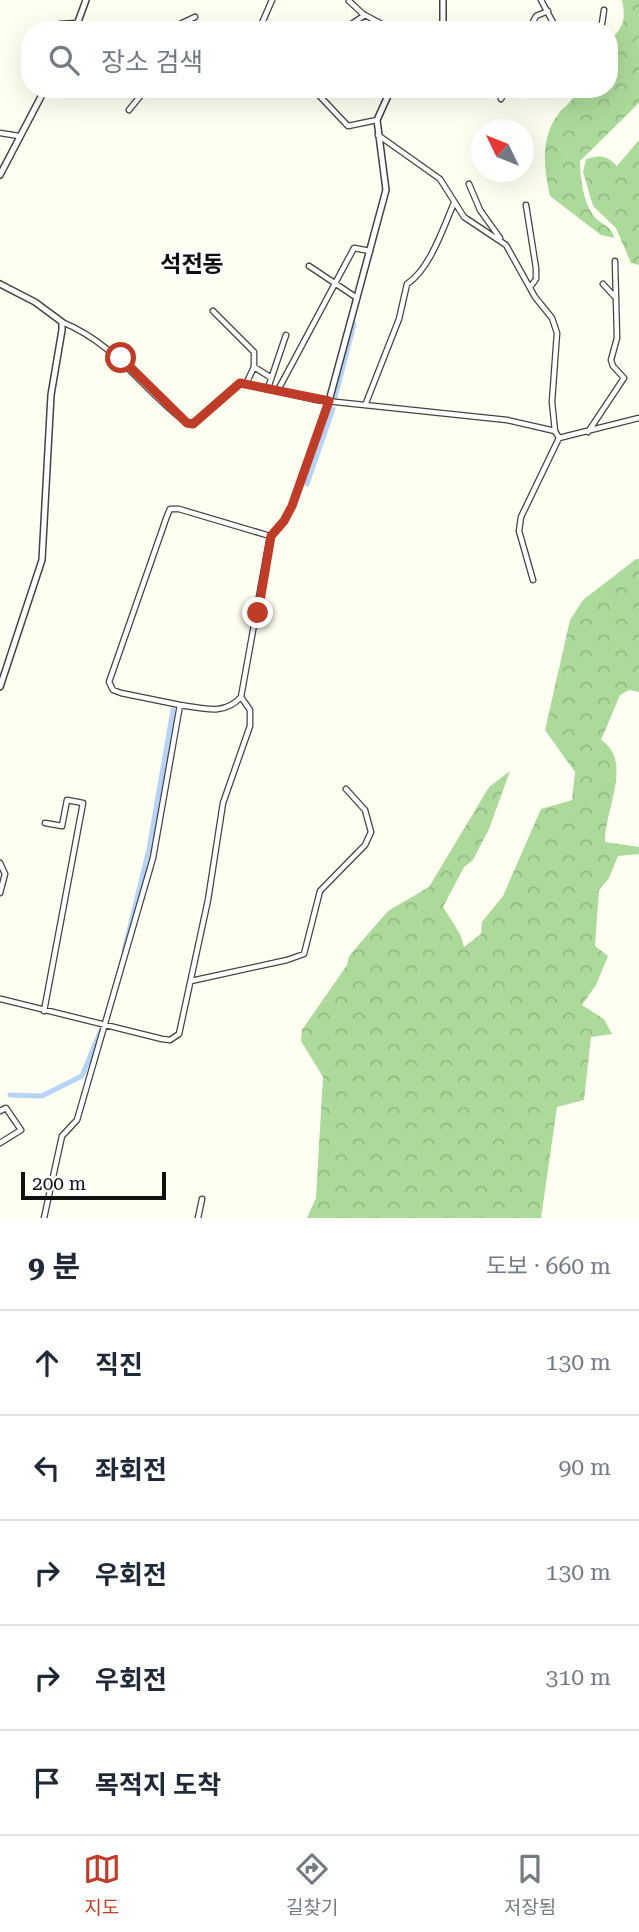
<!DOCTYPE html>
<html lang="ko">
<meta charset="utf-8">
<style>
body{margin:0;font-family:"Roboto Serif","Noto Sans KR",serif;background:#f2f2f3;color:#1f2937}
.compass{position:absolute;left:471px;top:119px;width:63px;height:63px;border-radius:50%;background:#fff;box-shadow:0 7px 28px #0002;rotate:313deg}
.scale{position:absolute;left:21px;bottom:18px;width:145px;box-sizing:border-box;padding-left:7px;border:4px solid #101010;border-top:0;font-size:19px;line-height:24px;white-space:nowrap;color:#101010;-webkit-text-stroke:5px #fff;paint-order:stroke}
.stop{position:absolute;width:21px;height:21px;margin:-16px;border:5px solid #bf3d28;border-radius:50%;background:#fff}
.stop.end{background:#bf3d28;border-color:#fff;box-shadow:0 2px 7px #0008}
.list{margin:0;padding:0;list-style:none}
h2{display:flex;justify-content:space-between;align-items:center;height:91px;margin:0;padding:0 28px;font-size:30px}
h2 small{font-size:23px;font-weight:400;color:#747a83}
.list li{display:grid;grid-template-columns:46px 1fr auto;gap:21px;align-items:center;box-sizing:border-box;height:105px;padding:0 28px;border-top:2px solid #e0e1e3}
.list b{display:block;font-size:26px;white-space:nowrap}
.list em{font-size:23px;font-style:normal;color:#747a83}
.icon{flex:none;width:38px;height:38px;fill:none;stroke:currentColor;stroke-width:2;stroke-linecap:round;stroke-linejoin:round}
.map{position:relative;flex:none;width:639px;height:1218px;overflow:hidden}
.search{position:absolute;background:#fff;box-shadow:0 7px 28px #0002;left:21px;right:21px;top:21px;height:77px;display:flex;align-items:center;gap:18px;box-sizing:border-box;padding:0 24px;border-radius:28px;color:#747a83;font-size:26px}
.sheet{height:616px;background:#fff}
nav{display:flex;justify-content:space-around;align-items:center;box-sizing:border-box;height:98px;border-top:2px solid #e0e1e3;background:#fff;font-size:19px;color:#747a83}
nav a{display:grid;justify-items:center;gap:4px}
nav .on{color:#bf3d28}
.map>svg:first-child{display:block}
.forest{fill:url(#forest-crowns)}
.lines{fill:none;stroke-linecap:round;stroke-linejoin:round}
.canal{stroke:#b7d3f6;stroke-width:5}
.minor-casing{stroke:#434343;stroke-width:7}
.tertiary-casing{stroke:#434343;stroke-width:8}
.minor{stroke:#fff;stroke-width:4.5}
.tertiary{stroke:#fff;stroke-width:5}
.route{stroke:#bf3d28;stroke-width:9}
.labels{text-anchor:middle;stroke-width:7;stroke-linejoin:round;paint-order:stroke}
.quarter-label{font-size:23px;font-weight:bold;fill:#101010;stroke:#fff}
</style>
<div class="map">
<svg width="639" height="1218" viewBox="0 0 639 1218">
<defs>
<pattern id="forest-crowns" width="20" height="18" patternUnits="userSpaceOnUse" patternTransform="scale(1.75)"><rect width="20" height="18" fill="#acda9b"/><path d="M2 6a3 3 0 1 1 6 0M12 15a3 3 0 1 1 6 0" fill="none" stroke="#93ba84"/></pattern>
</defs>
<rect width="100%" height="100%" fill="#fffff2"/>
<path class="forest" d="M622,0h17v103l-59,58c0,16 3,40 13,54 6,9 20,11 21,23l-13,-3 -51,-39c-6,-27 -10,-56 7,-80 7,-11 17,-13 19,-27h33c0,-13 -2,-28 0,-41 4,-19 20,-16 13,-48z
M639,140v125l-8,-2 -15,-35 -23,-22 -10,-34 3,-13c15,-4 20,-4 31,7z
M636,559h3v133l-10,-2 -9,5 -19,45c33,21 3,71 4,102l34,5v7l-21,2 -9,22 -10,12 -4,56 13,10 -12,29 -14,20 22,14 8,15 -21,3 -7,63 -27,7 -16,111h-234l9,-20 7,-121 -22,-36 1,-11 45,-65 2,-9 39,-45 41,-24 60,-100 21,-16 -21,58 -16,31 -9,7 -21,40 17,27 4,13 17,-13 1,-12 21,-26 38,-87 31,-9 3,-28 -30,-42 25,-110 13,-20z"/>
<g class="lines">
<path class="canal" d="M335,398l19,-74
M307,484l26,-75
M124,951l25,-102 24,-139
M10,1095l32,1 40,-20 19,-46"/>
<g class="minor-casing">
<path id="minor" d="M541,0l16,30
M349,1l14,13 30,16
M60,24l17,-1
M350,25l15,-10
M175,30l5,-6 15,-7
M214,30l10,-4 8,4
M259,30l13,-30
M529,30l7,-14 12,-5
M601,30l3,-20
M313,89l35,37 29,-6
M501,99l5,-10
M129,110l17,-21
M0,133l19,3
M378,135l62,44 24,38 42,28 29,52 17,21 5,15 -5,69 3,29
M469,184l11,26 20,28
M526,205l10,63v11l-5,7
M309,266l48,32
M603,284l11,12
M213,311l41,41v15l16,10
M62,322c56,23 80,68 125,101l6,1 47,-41 77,17 190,20 48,11 4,7 -38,79 -2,14 14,49
M246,384l8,-17
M268,388l18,-53
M278,390l76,-142 16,3
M366,403l33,-84 8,-35c23,-15 36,-56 47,-81
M588,432l36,-54 -11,-12 -2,-6 6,-22 -2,-77
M559,438l80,-20
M180,705l-59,-12 -8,-3 -4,-8 58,-166 3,-7h9l91,27
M0,863l5,11 -5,19
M191,981l96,-21 17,-6 16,-63 45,-46 6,-13 -6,-22 -19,-21
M1,999l161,40 8,1 9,-6 29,-134 15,-97 27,-77v-16l-9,-13
M44,1011l39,-208 -16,-3 -5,26 -17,-3
M0,1111l6,-3 15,22 -21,13
M44,1218l18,-82 15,-16 76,-262 27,-153c23,3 44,11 61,-8l29,-161 14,-15 8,-15 37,-105
M198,1218l4,-19"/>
</g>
<g class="tertiary-casing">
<path id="tertiary" d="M75,30l11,-30
M443,30v-30
M0,175l45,-86
M0,284l35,18 27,20v8l-11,65 -9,165 -42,127
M329,401l57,-211 -9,-70 14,-31"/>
</g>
<use href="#minor" class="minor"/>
<use href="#tertiary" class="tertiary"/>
</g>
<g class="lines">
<path class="route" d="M121,358l66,65 6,1 47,-41 89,18 -37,105 -8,15 -13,15 -13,77"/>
</g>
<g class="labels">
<g class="quarter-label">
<text x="192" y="272">석전동</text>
</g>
</g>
</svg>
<svg class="compass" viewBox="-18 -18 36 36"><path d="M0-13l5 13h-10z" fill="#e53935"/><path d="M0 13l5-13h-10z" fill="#747a83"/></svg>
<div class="scale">200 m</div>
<div class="stop" style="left:121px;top:358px"></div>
<div class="stop end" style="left:258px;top:613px"></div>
<div class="search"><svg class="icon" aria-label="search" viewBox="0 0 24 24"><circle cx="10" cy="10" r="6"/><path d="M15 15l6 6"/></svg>장소 검색</div>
</div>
<section class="sheet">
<h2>9 분<small>도보 · 660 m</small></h2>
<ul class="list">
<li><svg class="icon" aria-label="ahead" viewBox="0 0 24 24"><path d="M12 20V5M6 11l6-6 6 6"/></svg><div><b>직진</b></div><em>130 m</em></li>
<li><svg class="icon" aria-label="left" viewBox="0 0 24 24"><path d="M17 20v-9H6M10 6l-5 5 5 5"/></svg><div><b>좌회전</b></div><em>90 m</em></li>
<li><svg class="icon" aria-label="right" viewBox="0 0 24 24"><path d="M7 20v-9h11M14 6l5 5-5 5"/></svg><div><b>우회전</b></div><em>130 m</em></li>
<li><svg class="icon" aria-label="right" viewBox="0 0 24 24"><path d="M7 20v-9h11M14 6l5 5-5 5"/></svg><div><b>우회전</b></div><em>310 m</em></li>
<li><svg class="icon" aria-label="arrive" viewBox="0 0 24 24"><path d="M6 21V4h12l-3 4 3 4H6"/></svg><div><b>목적지 도착</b></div></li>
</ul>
</section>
<nav>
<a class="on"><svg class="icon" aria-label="map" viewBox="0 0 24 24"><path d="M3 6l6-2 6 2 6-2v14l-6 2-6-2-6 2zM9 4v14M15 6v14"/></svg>지도</a>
<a><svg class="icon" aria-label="directions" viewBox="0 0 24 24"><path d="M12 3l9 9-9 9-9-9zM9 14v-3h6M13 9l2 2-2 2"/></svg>길찾기</a>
<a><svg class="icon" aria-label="saved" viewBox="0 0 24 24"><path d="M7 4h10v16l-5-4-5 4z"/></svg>저장됨</a>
</nav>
